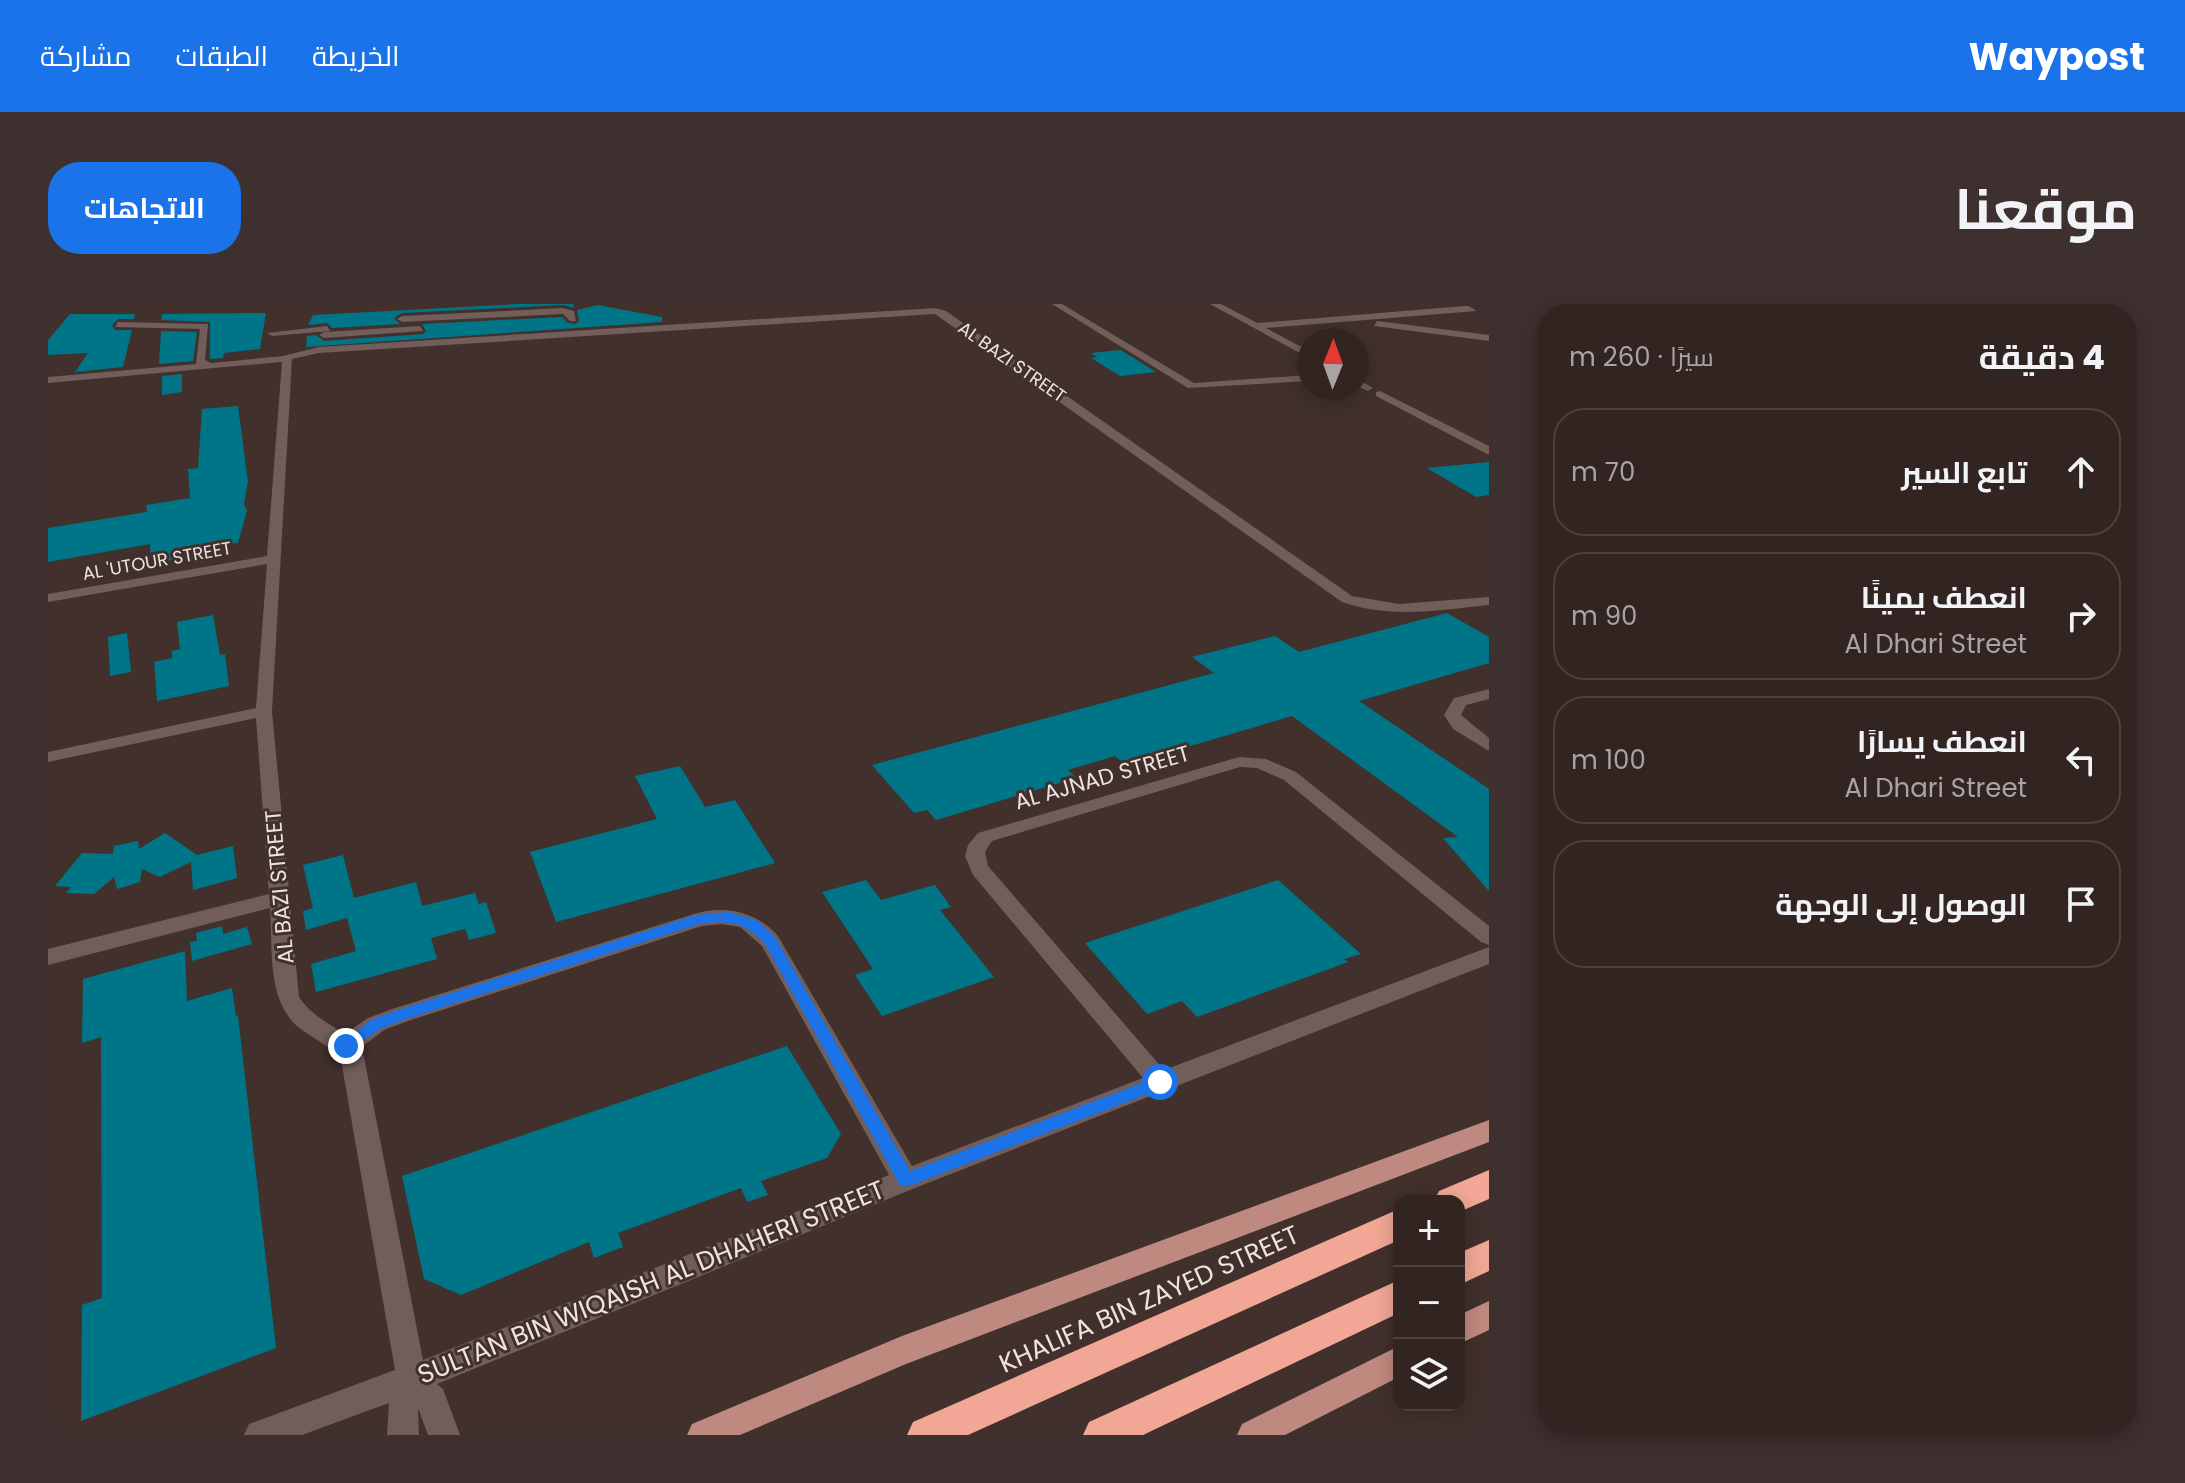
<!DOCTYPE html>
<html lang="ar">
<meta charset="utf-8">
<style>
body{margin:0;font-family:Poppins,Cairo,sans-serif;background:#3d302e;color:#f1f3f6;direction:rtl}
.controls{position:absolute;right:24px;bottom:24px;display:grid;overflow:hidden;border-radius:16px;box-shadow:0 4px 20px #0003}
.controls button{width:72px;height:72px;display:grid;place-items:center;padding:0;border:0;border-bottom:2px solid #4c413f;background:#312421;color:#f1f3f6;font:40px sans-serif}
.compass{position:absolute;left:1249px;top:24px;width:72px;height:72px;border-radius:50%;background:#312421;box-shadow:0 4px 20px #0003;rotate:1deg}
.stop{position:absolute;width:24px;height:24px;margin:-18px;border:6px solid #1a73e8;border-radius:50%;background:#fff}
.stop.end{background:#1a73e8;border-color:#fff;box-shadow:0 2px 8px #0008}
.list{margin:0;padding:0;list-style:none}
h2{display:flex;justify-content:space-between;align-items:center;height:104px;margin:0;padding:0 32px;font-size:34px}
h2 small{font-size:26px;font-weight:400;color:#a8a4a5}
.list li{display:grid;grid-template-columns:52px 1fr auto;gap:24px;align-items:center;box-sizing:border-box;height:128px;margin:0 16px 16px;padding:0 16px;border:2px solid #4c413f;border-radius:32px}
.list b{display:block;font-size:30px;white-space:nowrap}
.list p{margin:0;font-size:26px;white-space:nowrap;color:#a8a4a5}
.list em{font-size:26px;font-style:normal;color:#a8a4a5}
.icon{flex:none;width:44px;height:44px;fill:none;stroke:currentColor;stroke-width:2;stroke-linecap:round;stroke-linejoin:round}
.map{position:relative;flex:none;width:1441px;height:1131px;overflow:hidden;direction:ltr;border-radius:32px}
header{display:flex;align-items:center;gap:48px;box-sizing:border-box;height:112px;padding:0 40px;background:#1a73e8;color:#fff}
header strong{font-size:38px}
nav{display:flex;gap:44px;margin-inline-start:auto;font-size:28px}
.intro{display:flex;align-items:center;justify-content:space-between;box-sizing:border-box;height:192px;padding:0 48px}
h1{margin:0;font-size:56px}
.button{padding:20px 36px;border-radius:32px;background:#1a73e8;color:#fff;font-size:28px;font-weight:700}
main{display:flex;gap:48px;padding:0 48px}
aside{flex:1;background:#312421;border-radius:32px;box-shadow:0 4px 20px #0003}
.map>svg:first-child{display:block}
.building{fill:#007588}
.lines{fill:none;stroke-linecap:round;stroke-linejoin:round}
.minor{fill:#715d59;fill-rule:evenodd}
.major{fill:#be897e;fill-rule:evenodd}
.highway{fill:#f2a796;fill-rule:evenodd}
.route{fill:#1a73e8}
.labels{text-anchor:middle;stroke-width:6;stroke-linejoin:round;paint-order:stroke}
.far-street-label{font-size:18px;fill:#efe3e1;stroke:#41302c}
.street-label{font-size:22px;fill:#efe3e1;stroke:#41302c}
.near-street-label{font-size:26px;fill:#efe3e1;stroke:#41302c}
</style>
<header>
<strong>Waypost</strong>
<nav><a>الخريطة</a><a>الطبقات</a><a>مشاركة</a></nav>
</header>
<div class="intro"><h1>موقعنا</h1><a class="button">الاتجاهات</a></div>
<main>
<aside>
<h2>4 دقيقة<small>سيرًا · 260 m</small></h2>
<ul class="list">
<li><svg class="icon" aria-label="ahead" viewBox="0 0 24 24"><path d="M12 20V5M6 11l6-6 6 6"/></svg><div><b>تابع السير</b></div><em>70 m</em></li>
<li><svg class="icon" aria-label="right" viewBox="0 0 24 24"><path d="M7 20v-9h11M14 6l5 5-5 5"/></svg><div><b>انعطف يمينًا</b><p>Al Dhari Street</p></div><em>90 m</em></li>
<li><svg class="icon" aria-label="left" viewBox="0 0 24 24"><path d="M17 20v-9H6M10 6l-5 5 5 5"/></svg><div><b>انعطف يسارًا</b><p>Al Dhari Street</p></div><em>100 m</em></li>
<li><svg class="icon" aria-label="arrive" viewBox="0 0 24 24"><path d="M6 21V4h12l-3 4 3 4H6"/></svg><div><b>الوصول إلى الوجهة</b></div></li>
</ul>
</aside>
<div class="map">
<svg width="1441" height="1131" viewBox="0 0 1441 1131">
<rect width="100%" height="100%" fill="#41302c"/>
<path class="building" d="M470,0h55l1,4 -11,-3 -161,8 -8,5 6,6 -68,4 -5,-5 -19,2 5,-10z
M550,1l64,12v5l-356,25 1,-11 9,-1 8,6 99,-7 3,-3 -4,-7 140,-7 6,6 8,1 3,-4 -2,-10z
M218,9l-6,36 -36,4 -1,5 -13,1v-37l-49,-2 1,-6z
M22,10h65l-1,5h-16l-6,6 3,5h17l-9,37 -48,5 13,-19 -40,2v-15z
M113,27l36,1 -4,29 -34,3z
M1073,46l35,22 -36,4 -29,-18 6,-1 -6,-4z
M134,70v18l-20,3v-19z
M190,102l10,76 -4,22 3,7 -9,32 -42,4 -8,10 -37,7 -1,-20 -102,18v-34l99,-16 -1,-7 44,-7 -2,-29 10,-1 4,-59z
M1441,158v33l-13,2 -49,-29z
M1399,309l42,24v26l-130,38 130,88v102l-46,-53 15,-1 -166,-121 -166,49 -11,-9 -47,14 8,8 -140,42 -9,-10 -13,3 -42,-48 342,-92 -22,-16 83,-21 24,16z
M165,311l7,40 5,-1 4,32 -72,15 -3,-39 18,-4v-7l8,-2 -3,-27z
M79,329l4,39 -21,4 -2,-39z
M632,462l25,41 30,-7 40,63 -219,59 -26,-70 127,-33 -22,-43z
M117,529l32,22 36,-9 4,32 -44,12 -2,-28 -31,15 -18,-8 -2,13 -23,7 -3,-12 -20,17 -28,-1 5,-6 -16,-1 27,-33 31,1 1,-8 24,-5 1,8z
M295,551l11,43 62,-16 6,24 53,-13 4,11 7,-2 10,31 -27,7 -4,-11 -34,9 6,21 -121,33 -5,-28 45,-13 -9,-33 -41,12 -3,-19 10,-3 -10,-43z
M818,576l15,20 54,-15 16,22 -11,3 54,67 -112,39 -27,-41 18,-6 -51,-77z
M1230,576l83,74 -17,5 4,3 -151,55 -15,-16 -35,13 -62,-71z
M174,622l1,8 24,-7 5,17 -60,17 -2,-19 7,-1 -1,-8z
M137,647l2,50 45,-13 4,28h2l38,332 -195,73 1,-116 20,-7 -1,-261 -19,6 1,-64z
M739,742l54,88 -14,24 -66,23 7,14 -21,7 -6,-14 -123,45 5,14 -29,11 -5,-16 -128,53 -37,-16 -22,-103z"/>
<g class="lines">
<path class="minor" d="M1004,0h10l132,79 115,-8v6l-121,7z
M1162,0h11l36,19 232,-19v6l-223,18 43,23v7z
M515,4l11,3 2,10h-6l-7,-7 -161,8 -5,-3 5,-3z
M887,4l11,3 406,285 47,8 90,-7v8c-50,5 -98,14 -147,-3l-407,-288 -616,39 -27,6 -20,352 27,286c12,18 29,26 46,37l23,-16 24,-9 302,-95c30,-9 62,-3 84,22l134,230 231,-88 -170,-203 -8,-19 3,-11 10,-12 261,-76 27,2 30,13 193,154v19l-8,-3 -197,-162 -27,-12 -17,-1 -248,74 -7,11 3,14 176,204 325,-123v17l-574,224 -478,196 6,5 17,46h-32l-10,-27 1,27h-32l2,-32 -87,32h-58l5,-11 146,-54 -54,-310c-12,-16 -30,-22 -44,-34 -31,-28 -24,-80 -27,-118l-222,57v-16l221,-55 -13,-176 -208,44v-10l208,-44 11,-144 -219,38v-8l219,-38 15,-194 -234,21v-6l148,-13 4,-35 -85,-2 3,-5 90,2 -3,36 6,3 72,-7 36,-9zM673,620l19,3 22,19 127,229 -466,185 -59,-303 -5,-8 25,-19 24,-9 294,-95z
M1329,17l112,14v6l-115,-15z
M279,22l3,5 -58,5 -5,-3z
M372,22l3,5 -99,7 -5,-3 5,-3z
M1309,75l16,9 -5,3 -11,-5z
M1332,87l109,55v9l-113,-59v-4z
M1441,385v10l-23,6 -5,10 28,23v13l-36,-22 -9,-14 10,-17z"/>
<path class="major" d="M1441,816v22l-583,222 -166,71h-53l5,-11 210,-88z
M1441,997v29l-30,14v-29z
M1351,1042v31l-114,58h-48l5,-11z"/>
<path class="highway" d="M1441,866v29l-30,13v-11h-25l5,-10z
M1351,905v31l-431,195h-61l6,-13z
M1441,936v31l-30,14v-32z
M1351,976v33l-256,122h-60l6,-13z"/>
</g>
<path class="route" d="M681,608l29,9 17,16 135,234 245,-93 5,-2 8,6 -2,5 -254,98h-12l-135,-241c-22,-23 -33,-23 -63,-21l-296,96 -24,9 -36,24 -8,-6 33,-26 24,-9 301,-96z"/>
<g class="labels">
<g class="far-street-label">
<text transform="translate(964 58) rotate(35)" y="6">AL BAZI STREET</text>
<text transform="translate(109 257) rotate(-10)" y="6">AL 'UTOUR STREET</text>
</g>
<g class="street-label">
<text transform="translate(1054 473) rotate(-16)" y="8">AL AJNAD STREET</text>
<text transform="translate(231 583) rotate(-95)" y="8">AL BAZI STREET</text>
</g>
<g class="near-street-label">
<text transform="translate(603 978) rotate(-22)" y="9">SULTAN BIN WIQAISH AL DHAHERI STREET</text>
<text transform="translate(1101 995) rotate(-24)" y="9">KHALIFA BIN ZAYED STREET</text>
</g>
</g>
</svg>
<div class="controls">
<button>+</button>
<button>−</button>
<button><svg class="icon" aria-label="layers" viewBox="0 0 24 24"><path d="M12 4l9 5-9 5-9-5zM3 14l9 5 9-5"/></svg></button>
</div>
<svg class="compass" viewBox="-18 -18 36 36"><path d="M0-13l5 13h-10z" fill="#e53935"/><path d="M0 13l5-13h-10z" fill="#a8a4a5"/></svg>
<div class="stop" style="left:1112px;top:778px"></div>
<div class="stop end" style="left:298px;top:742px"></div>
</div>
</main>
